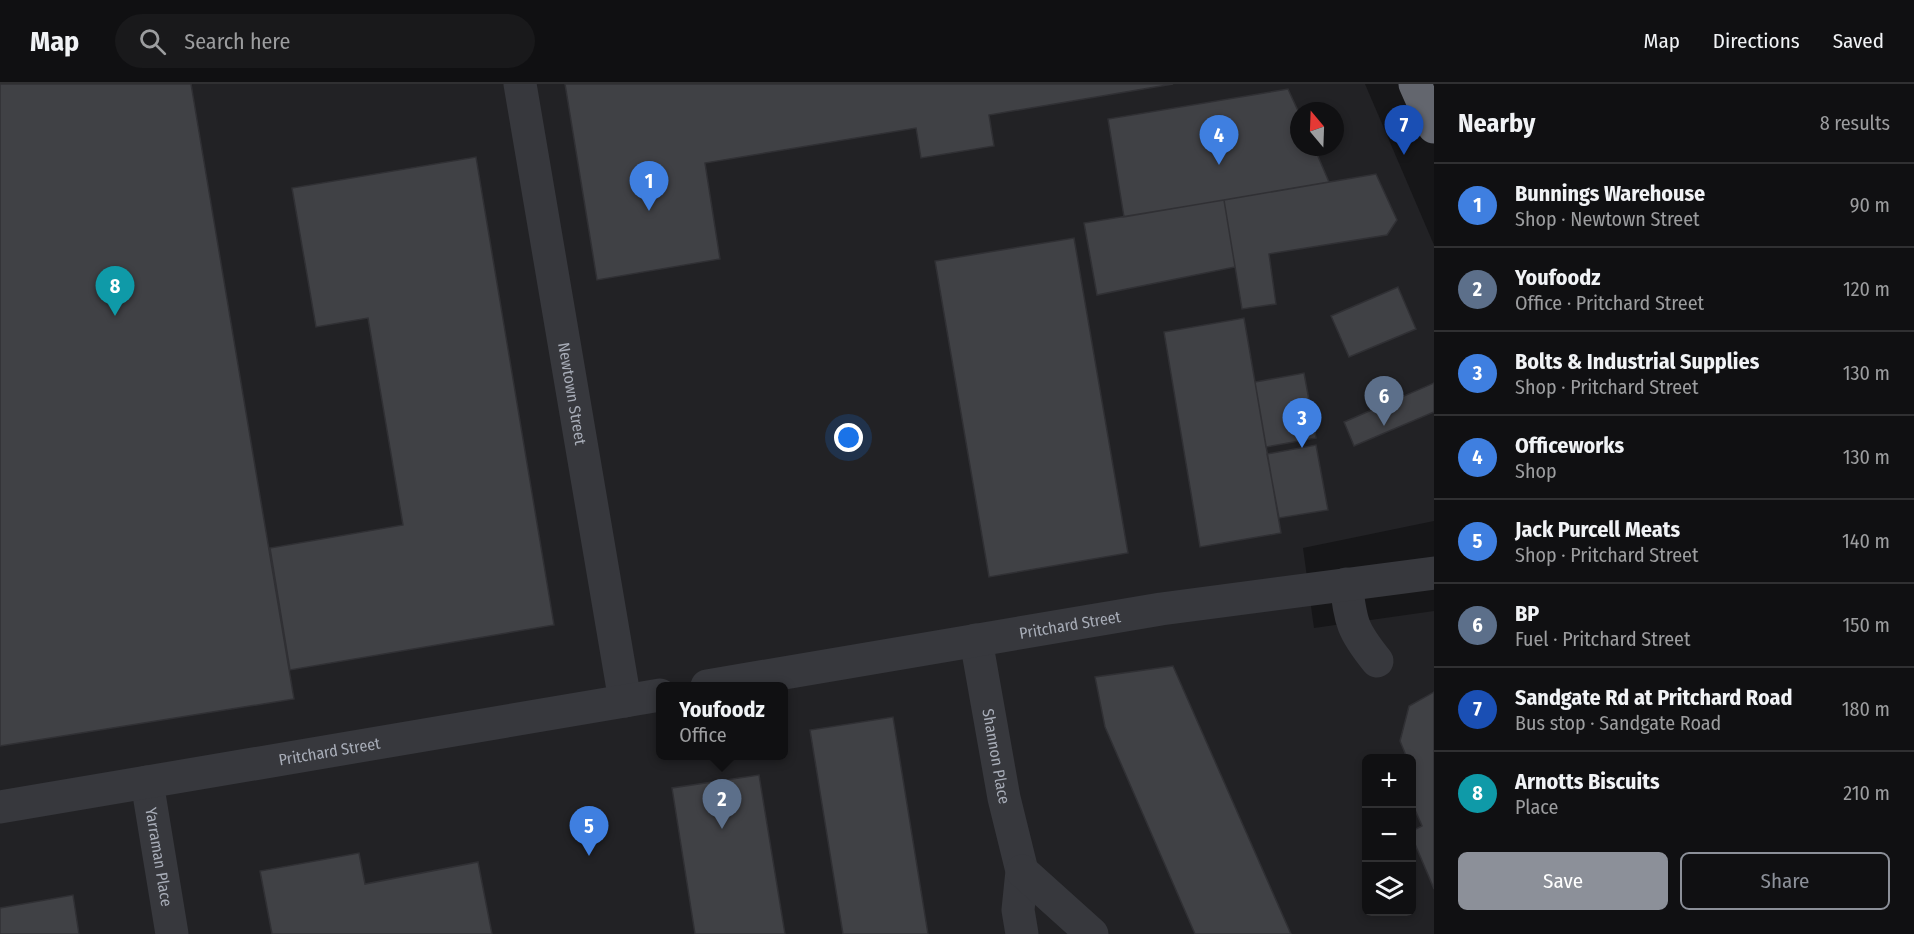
<!DOCTYPE html>
<meta charset="utf-8">
<style>
body{margin:0;font-family:"Fira Sans Condensed",sans-serif;background:#19191b;color:#f1f3f6}
.controls{position:absolute;right:18px;bottom:18px;display:grid;overflow:hidden;border-radius:9px;box-shadow:0 3px 9px #0003}
.controls button{width:54px;height:54px;display:grid;place-items:center;padding:0;border:0;border-bottom:2px solid #303032;background:#101012;color:#f1f3f6;font:30px sans-serif}
.compass{position:absolute;left:1290px;top:18px;width:54px;height:54px;border-radius:50%;background:#101012;box-shadow:0 3px 9px #0003;rotate:341deg}
.you{position:absolute;left:849px;top:354px;width:21px;height:21px;margin:-15px;border:4px solid #fff;border-radius:50%;background:#1a73e8;box-shadow:0 0 0 9px #1a73e833}
.badge{display:grid;place-items:center;width:39px;height:39px;border-radius:50%;background:#8c9099;color:#fff;font-size:20px;font-weight:700}
.pin{position:absolute;translate:-50% -50px;filter:drop-shadow(0 2px 3px #0008)}
.pin::after{content:'';position:absolute;top:32px;width:21px;height:18px;background:inherit;clip-path:polygon(0 0,100% 0,50% 100%)}
.popup{position:absolute;left:656px;top:598px;width:132px;height:78px;box-sizing:border-box;display:grid;place-content:center;border-radius:9px;background:#101012;filter:drop-shadow(0 2px 4px #0005);font-size:20px;white-space:nowrap;color:#9c9d9f}
.popup b{font-size:22px;color:#f1f3f6}
.popup::after{content:'';position:absolute;left:50%;top:100%;margin-left:-12px;border:12px solid transparent;border-top-color:#101012}
.list{margin:0;padding:0;list-style:none}
h2{display:flex;justify-content:space-between;align-items:center;height:78px;margin:0;padding:0 24px;font-size:26px}
h2 small{font-size:20px;font-weight:400;color:#9c9d9f}
.list li{display:grid;grid-template-columns:39px 1fr auto;gap:18px;align-items:center;box-sizing:border-box;height:84px;padding:0 24px;border-top:2px solid #303032}
.list b{display:block;font-size:22px;white-space:nowrap}
.list p{margin:0;font-size:20px;white-space:nowrap;color:#9c9d9f}
.list em{font-size:20px;font-style:normal;color:#9c9d9f}
.actions{display:flex;gap:12px;padding:18px 24px}
.actions a{flex:1;padding:14px 0;border:2px solid #8c9099;border-radius:9px;text-align:center;font-size:21px;color:#8c9099}
.actions .main{background:#8c9099;color:#fff}
.icon{flex:none;width:33px;height:33px;fill:none;stroke:currentColor;stroke-width:2;stroke-linecap:round;stroke-linejoin:round}
.map{position:relative;flex:none;width:1434px;height:850px;overflow:hidden}
header{display:flex;align-items:center;gap:36px;box-sizing:border-box;height:84px;padding:0 30px;background:#101012;border-bottom:2px solid #303032}
header strong{font-size:28px}
nav{display:flex;gap:33px;margin-inline-start:auto;font-size:21px}
.search{width:420px;height:54px;background:#19191b;display:flex;align-items:center;gap:15px;box-sizing:border-box;padding:0 21px;border-radius:33px;color:#9c9d9f;font-size:22px}
main{display:flex}
aside{flex:1;background:#101012}
.map>svg:first-child{display:block}
.built{fill:#222225;fill-rule:evenodd}
.building{fill:#404145;stroke:#303034;stroke-width:1.5}
.lines{fill:none;stroke-linecap:round;stroke-linejoin:round}
.minor{stroke:#37383d;stroke-width:33}
.highway{stroke:#63666e;stroke-width:33}
.labels{text-anchor:middle;stroke-width:5;stroke-linejoin:round;paint-order:stroke}
.street-label{font-size:16px;fill:#a8adb8;stroke:#111113}
</style>
<header>
<strong>Map</strong>
<div class="search"><svg class="icon" aria-label="search" viewBox="0 0 24 24"><circle cx="10" cy="10" r="6"/><path d="M15 15l6 6"/></svg>Search here</div>
<nav><a>Map</a><a>Directions</a><a>Saved</a></nav>
</header>
<main>
<div class="map">
<svg width="1434" height="850" viewBox="0 0 1434 850">
<rect width="100%" height="100%" fill="#161618"/>
<path class="built" d="M0,0h1365l69,161v276l-131,27 11,80 120,-17v323h-1434zM1299,27h36v36h-36zM660,602h123v70h-123zM1366,674h46v154h-46z"/>
<path class="building" d="M0,0h191l103,615 -294,47z
M565,0h608l-184,31 5,31 -73,12 -5,-30 -211,35 15,96 -123,21z
M1288,5l11,24v34h15l15,35 -205,35 -16,-98z
M476,73l78,468 -264,45 -20,-122 133,-23 -35,-207 -52,9 -24,-139z
M1376,90l21,46 -10,15 -118,19 7,50 -34,5 -18,-109z
M1224,116l11,67 -138,28 -13,-72z
M1074,154l54,315 -139,24 -54,-316z
M1398,203l18,42 -67,28 -18,-41z
M1244,234l37,215 -81,14 -36,-215z
M1304,289l12,65 -50,9 -11,-65z
M1434,299v29l-80,34 -10,-24z
M1316,361l12,65 -49,8 -12,-64z
M1173,582l118,268h-96l-90,-207 -10,-50z
M1434,608v197l-22,-52v-6l10,-5 -10,-23v-45h-5l-7,-17 9,-35z
M893,633l35,217h-85l-33,-204z
M759,691l26,159h-90l-23,-146z
M359,769l6,31 113,-22 14,72h-220l-12,-63z
M73,811l6,39h-79v-26z"/>
<g class="lines">
<g class="minor">
<path id="s1" d="M520,0l105,617"/>
<path d="M1346,500c5,39 6,46 31,77"/>
<path id="s2" d="M976,556l28,158 18,73 -4,39 4,24"/>
<path id="s3" d="M707,602l454,-77 273,-36"/>
<path id="s4" d="M147,698l25,152"/>
<path id="s5" d="M0,723l660,-112"/>
<path d="M1022,787l70,63"/>
</g>
<path class="highway" d="M1415,0l19,43"/>
</g>
<g class="labels">
<g class="street-label">
<text dy="6" stroke="none"><textPath href="#s1" startOffset="314">Newtown Street</textPath></text>
<text dy="6" stroke="none"><textPath href="#s3" startOffset="368">Pritchard Street</textPath></text>
<text dy="6" stroke="none"><textPath href="#s5" startOffset="334">Pritchard Street</textPath></text>
<text dy="6" stroke="none"><textPath href="#s2" startOffset="118">Shannon Place</textPath></text>
<text dy="6" stroke="none"><textPath href="#s4" startOffset="76">Yarraman Place</textPath></text>
</g>
</g>
</svg>
<div class="controls">
<button>+</button>
<button>−</button>
<button><svg class="icon" aria-label="layers" viewBox="0 0 24 24"><path d="M12 4l9 5-9 5-9-5zM3 14l9 5 9-5"/></svg></button>
</div>
<svg class="compass" viewBox="-18 -18 36 36"><path d="M0-13l5 13h-10z" fill="#e53935"/><path d="M0 13l5-13h-10z" fill="#9c9d9f"/></svg>
<div class="you"></div>
<div class="pin badge" style="left:649px;top:127px;background:#3f7fe0">1</div>
<div class="pin badge" style="left:722px;top:745px;background:#5c6f8a">2</div>
<div class="popup"><b>Youfoodz</b>Office</div>
<div class="pin badge" style="left:1302px;top:364px;background:#3f7fe0">3</div>
<div class="pin badge" style="left:1219px;top:81px;background:#3f7fe0">4</div>
<div class="pin badge" style="left:589px;top:772px;background:#3f7fe0">5</div>
<div class="pin badge" style="left:1384px;top:342px;background:#5c6f8a">6</div>
<div class="pin badge" style="left:1404px;top:71px;background:#1a4fb4">7</div>
<div class="pin badge" style="left:115px;top:232px;background:#0f9aa8">8</div>
</div>
<aside>
<h2>Nearby<small>8 results</small></h2>
<ul class="list">
<li><span class="badge" style="background:#3f7fe0">1</span><div><b>Bunnings Warehouse</b><p>Shop · Newtown Street</p></div><em>90 m</em></li>
<li><span class="badge" style="background:#5c6f8a">2</span><div><b>Youfoodz</b><p>Office · Pritchard Street</p></div><em>120 m</em></li>
<li><span class="badge" style="background:#3f7fe0">3</span><div><b>Bolts &amp; Industrial Supplies</b><p>Shop · Pritchard Street</p></div><em>130 m</em></li>
<li><span class="badge" style="background:#3f7fe0">4</span><div><b>Officeworks</b><p>Shop</p></div><em>130 m</em></li>
<li><span class="badge" style="background:#3f7fe0">5</span><div><b>Jack Purcell Meats</b><p>Shop · Pritchard Street</p></div><em>140 m</em></li>
<li><span class="badge" style="background:#5c6f8a">6</span><div><b>BP</b><p>Fuel · Pritchard Street</p></div><em>150 m</em></li>
<li><span class="badge" style="background:#1a4fb4">7</span><div><b>Sandgate Rd at Pritchard Road</b><p>Bus stop · Sandgate Road</p></div><em>180 m</em></li>
<li><span class="badge" style="background:#0f9aa8">8</span><div><b>Arnotts Biscuits</b><p>Place</p></div><em>210 m</em></li>
</ul>
<div class="actions"><a class="main">Save</a><a>Share</a></div>
</aside>
</main>
